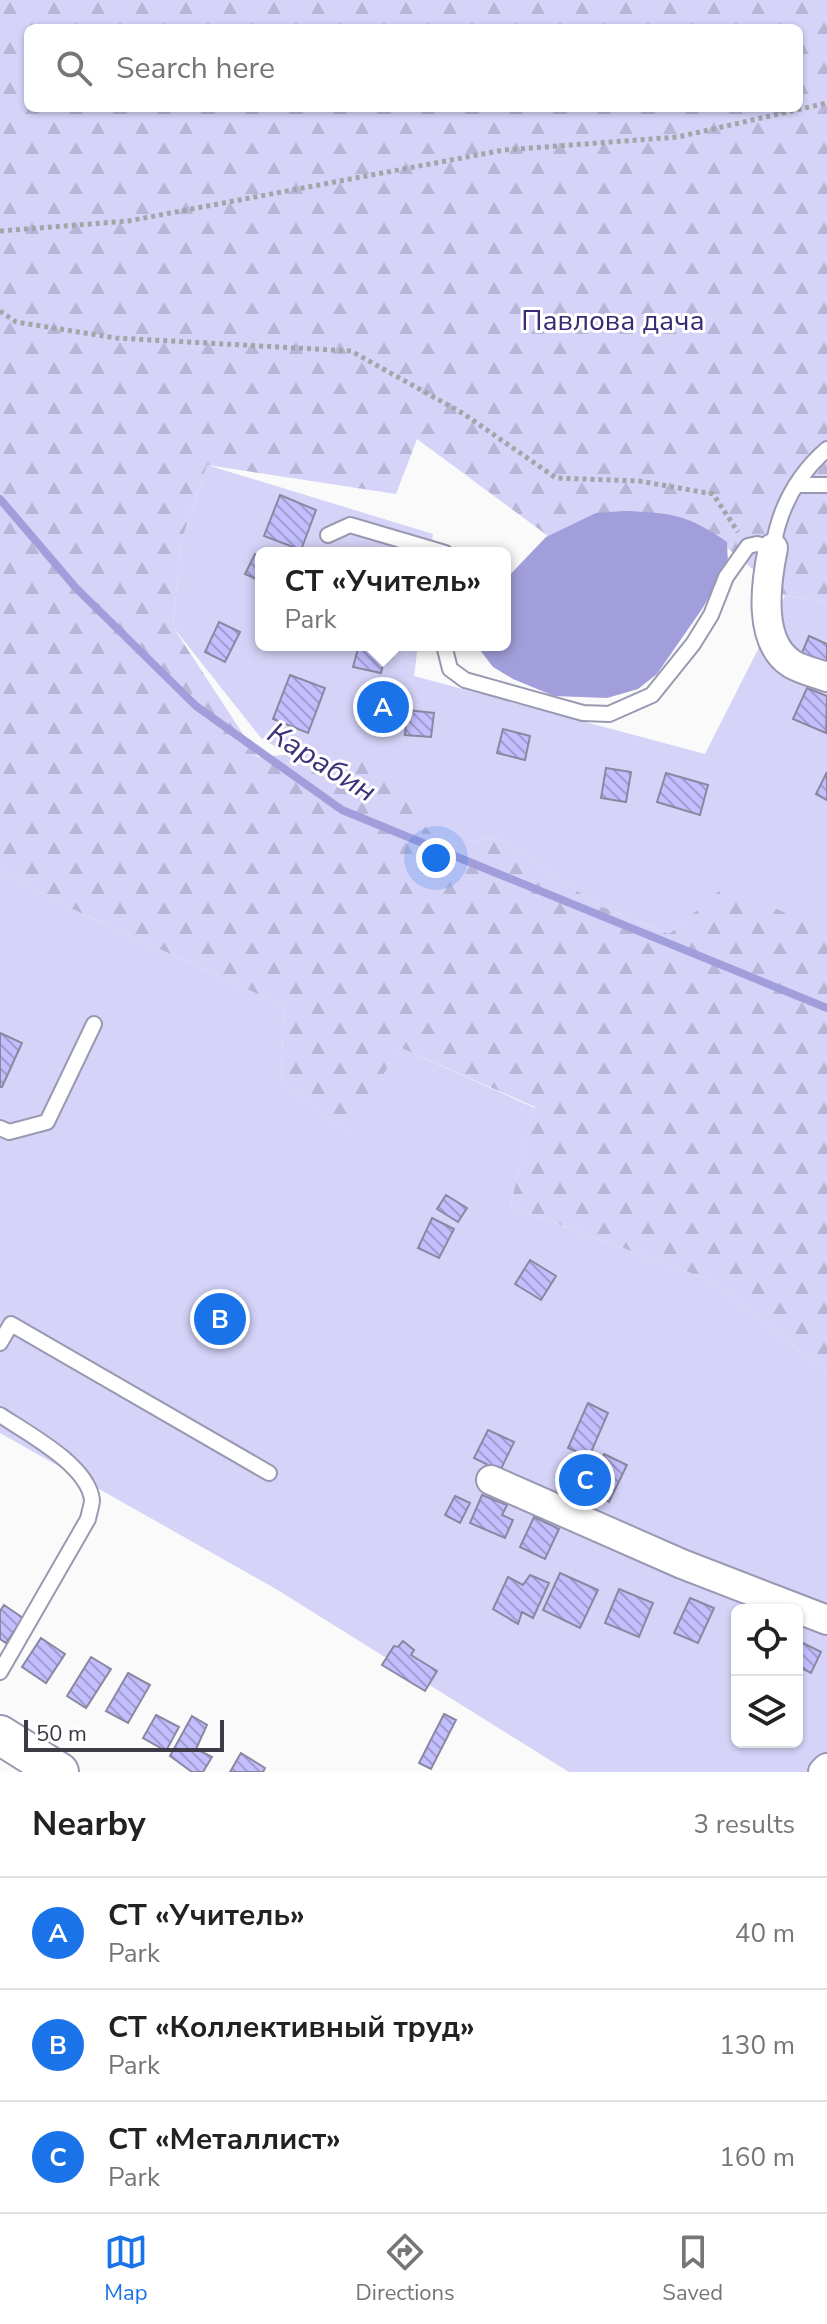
<!DOCTYPE html>
<meta charset="utf-8">
<style>
body{margin:0;font-family:"Nunito Sans",sans-serif;background:#f6f6f6;color:#222}
.controls{position:absolute;right:24px;bottom:24px;display:grid;overflow:hidden;border-radius:12px;box-shadow:0 2px 6px #0004}
.controls button{width:72px;height:72px;display:grid;place-items:center;padding:0;border:0;border-bottom:2px solid #e0e0e0;background:#fff;color:#222;font:40px sans-serif}
.scale{position:absolute;left:24px;bottom:20px;width:200px;box-sizing:border-box;padding-left:8px;border:4px solid #3c3b46;border-top:0;font-size:22px;line-height:28px;white-space:nowrap;color:#3c3b46;-webkit-text-stroke:6px #fff;paint-order:stroke}
.you{position:absolute;left:436px;top:858px;width:28px;height:28px;margin:-20px;border:6px solid #fff;border-radius:50%;background:#1a73e8;box-shadow:0 0 0 12px #1a73e833}
.badge{display:grid;place-items:center;width:52px;height:52px;border-radius:50%;background:#1a73e8;color:#fff;font-size:26px;font-weight:700}
.pin{position:absolute;translate:-50% -50%;border:4px solid #fff;box-shadow:0 2px 8px #0006}
.popup{position:absolute;left:255px;top:547px;width:256px;height:104px;box-sizing:border-box;display:grid;place-content:center;border-radius:12px;background:#fff;filter:drop-shadow(0 2px 6px #0005);font-size:26px;white-space:nowrap;color:#767676}
.popup b{font-size:30px;color:#222}
.popup::after{content:'';position:absolute;left:50%;top:100%;margin-left:-16px;border:16px solid transparent;border-top-color:#fff}
.list{margin:0;padding:0;list-style:none}
h2{display:flex;justify-content:space-between;align-items:center;height:104px;margin:0;padding:0 32px;font-size:34px}
h2 small{font-size:26px;font-weight:400;color:#767676}
.list li{display:grid;grid-template-columns:52px 1fr auto;gap:24px;align-items:center;box-sizing:border-box;height:112px;padding:0 32px;border-top:2px solid #e0e0e0}
.list b{display:block;font-size:30px;white-space:nowrap}
.list p{margin:0;font-size:26px;white-space:nowrap;color:#767676}
.list em{font-size:26px;font-style:normal;color:#767676}
.icon{flex:none;width:44px;height:44px;fill:none;stroke:currentColor;stroke-width:2;stroke-linecap:round;stroke-linejoin:round}
.map{position:relative;flex:none;width:827px;height:1772px;overflow:hidden}
.search{position:absolute;background:#fff;box-shadow:0 2px 6px #0004;left:24px;right:24px;top:24px;height:88px;display:flex;align-items:center;gap:20px;box-sizing:border-box;padding:0 28px;border-radius:12px;color:#767676;font-size:30px}
.sheet{height:440px;background:#fff}
nav{display:flex;justify-content:space-around;align-items:center;box-sizing:border-box;height:112px;border-top:2px solid #e0e0e0;background:#fff;font-size:22px;color:#767676}
nav a{display:grid;justify-items:center;gap:4px}
nav .on{color:#1a73e8}
.map>svg:first-child{display:block}
.green{fill:#d5d3f8;fill-rule:evenodd}
.forest{fill:url(#forest-firs);fill-rule:evenodd}
.water{fill:#a29edb}
.lines{fill:none;stroke-linecap:round;stroke-linejoin:round}
.stream{stroke:#a29edb;stroke-width:8}
.building{fill:url(#building-back-hatch);stroke:#8a88a1;stroke-width:2}
.lane-casing{stroke:#9a99b2;stroke-width:18}
.street-casing{stroke:#9a99b2;stroke-width:32}
.secondary-casing{stroke:#9a99b2;stroke-width:42}
.path{stroke:#a5a4a9;stroke-width:5;stroke-dasharray:4 4;stroke-linecap:butt}
.lane{stroke:#fff;stroke-width:14}
.street{stroke:#fff;stroke-width:28}
.secondary{stroke:#fff;stroke-width:38}
.labels{text-anchor:middle;stroke-width:6;stroke-linejoin:round;paint-order:stroke}
.park-label{font-size:28px;fill:#392b73;stroke:#fff}
.water-label{font-size:30px;font-style:italic;fill:#3e3079;stroke:#fff}
</style>
<div class="map">
<svg width="827" height="1772" viewBox="0 0 827 1772">
<defs>
<pattern id="forest-firs" width="22" height="20" patternUnits="userSpaceOnUse" patternTransform="scale(2)"><rect width="22" height="20" fill="#d5d3f8"/><path d="M5 1l3.5 6h-7zM16 11l3.5 6h-7z" fill="#b8b6d6"/></pattern>
<pattern id="building-back-hatch" width="6" height="6" patternUnits="userSpaceOnUse" patternTransform="scale(2)"><rect width="6" height="6" fill="#c3bfff"/><path d="M-1 5l2 2M0 0l6 6M5-1l2 2" fill="none" stroke="#a09cd0"/></pattern>
</defs>
<rect width="100%" height="100%" fill="#fafafa"/>
<path class="green" d="M207,465l226,69 -3,19h-169v92h157l-4,31 291,78 80,-158 42,6v336l-101,-52 -57,48 -71,-29 -100,-68 -57,9 -180,-108 -88,-111 8,-85z
M0,869l57,33 227,104 -3,75 68,52 50,-86 136,61 -25,98 202,75 115,91v400h-258l-293,-183 -276,-156zM737,1610h60v132h-60z"/>
<path class="forest" d="M0,0h827v602l-42,-6 -72,-60 -146,14 -150,-111 -21,55 -189,-29 -26,77 -8,85 85,130 63,-5 50,6 70,88 57,-9 100,68 71,29 57,-49 101,48v439l-115,-91 -202,-75 25,-99 -136,-60 -49,87 -69,-53 3,-75 -227,-104 -57,-33zM28,28h771v80h-771z"/>
<path class="water" d="M624,511c48,2 63,3 103,31l1,23 -26,44 -45,65 -19,15 -31,9 -53,-2 -41,-17 -20,-12 -17,-22h29v-65l41,-43 50,-24z"/>
<g class="lines">
<path class="stream" d="M0,499l76,89 120,118 146,104 485,198"/>
</g>
<path class="building" d="M280,495l36,15 -15,40 -37,-14z
M255,554l6,3v24l-16,-7z
M219,622l21,10 -15,30 -20,-10z
M809,636l18,8v27l-28,-11z
M359,645l28,4 -6,24 -28,-6z
M290,675l35,13 -17,45 -35,-14z
M807,688l20,8 -1,37 -33,-14z
M407,710l27,3 -3,24 -26,-2z
M503,729l27,7 -5,24 -28,-7z
M606,768l25,4 -5,30 -25,-4z
M827,772v28l-11,-6z
M666,773l42,12 -8,30 -43,-13z
M0,1033l22,10 -20,44h-2z
M446,1195l21,13 -9,14 -21,-13z
M432,1218l22,11 -15,29 -21,-10z
M530,1260l26,16 -15,24 -26,-16z
M588,1403l20,10 -19,44 -21,-9z
M488,1430l26,12 -14,29 -26,-13z
M604,1454l23,11 -18,37 -23,-12z
M482,1495l25,10 -5,10 11,5 -8,18 -35,-15z
M455,1496l15,7 -10,20 -15,-8z
M534,1517l25,12 -14,30 -25,-12z
M560,1573l38,17 -18,38 -37,-18z
M530,1575l19,8 -16,35 -11,-6 -4,12 -25,-15 15,-32 15,8z
M619,1589l34,14 -14,34 -34,-14z
M690,1598l24,10 -16,35 -24,-10z
M4,1605l19,13 -17,25 -6,-4v-28z
M41,1638l24,16 -19,29 -24,-16z
M797,1640l24,12 -10,21 -14,-7z
M403,1641l11,9 -3,5 26,16 -12,20 -43,-26 12,-19 4,1z
M91,1657l20,12 -25,39 -19,-12z
M128,1673l22,12 -22,38 -22,-12z
M444,1714l12,6 -25,49 -12,-6z
M156,1715l23,12 -13,24 -23,-13z
M192,1716l15,9 -11,24 16,8 -9,15h-11l-22,-16z
M241,1753l24,15 -2,4h-33z"/>
<g class="lines">
<g class="lane-casing">
<path id="lane" d="M797,485h30
M328,535l22,-10 95,28
M444,645l6,24 15,11 118,33 26,1 43,-19 41,-51 18,-29 15,-38 22,-31 9,-2 16,4c6,-39 24,-73 54,-99
M0,1128l9,4 38,-10 47,-98
M0,1343l11,-19 258,149
M0,1415c27,18 88,50 92,85 0,5 -3,13 -4,19l-88,153"/>
</g>
<g class="street-casing">
<path id="street" d="M773,548c-7,34 -16,94 19,116 10,6 24,9 35,13
M491,1480l191,84 145,56
M823,1772l4,-4"/>
</g>
<g class="secondary-casing">
<path id="secondary" d="M0,1735l59,37"/>
</g>
<path class="path" d="M0,231l128,-10 376,-71 174,-13 149,-34
M0,311l16,11 100,16 235,13 113,63 92,64 83,3 74,13 25,38"/>
<use href="#lane" class="lane"/>
<use href="#street" class="street"/>
<use href="#secondary" class="secondary"/>
</g>
<g class="labels">
<g class="park-label">
<text x="613" y="330">Павлова дача</text>
</g>
<g class="water-label">
<text transform="translate(322 762) rotate(32)" y="10">Карабин</text>
</g>
</g>
</svg>
<div class="controls">
<button><svg class="icon" aria-label="locate" viewBox="0 0 24 24"><circle cx="12" cy="12" r="6"/><path d="M12 2v4M12 18v4M2 12h4M18 12h4"/></svg></button>
<button><svg class="icon" aria-label="layers" viewBox="0 0 24 24"><path d="M12 4l9 5-9 5-9-5zM3 14l9 5 9-5"/></svg></button>
</div>
<div class="scale">50 m</div>
<div class="you"></div>
<div class="pin badge" style="left:383px;top:707px">A</div>
<div class="popup"><b>СТ «Учитель»</b>Park</div>
<div class="pin badge" style="left:220px;top:1319px">B</div>
<div class="pin badge" style="left:585px;top:1480px">C</div>
<div class="search"><svg class="icon" aria-label="search" viewBox="0 0 24 24"><circle cx="10" cy="10" r="6"/><path d="M15 15l6 6"/></svg>Search here</div>
</div>
<section class="sheet">
<h2>Nearby<small>3 results</small></h2>
<ul class="list">
<li><span class="badge">A</span><div><b>СТ «Учитель»</b><p>Park</p></div><em>40 m</em></li>
<li><span class="badge">B</span><div><b>СТ «Коллективный труд»</b><p>Park</p></div><em>130 m</em></li>
<li><span class="badge">C</span><div><b>СТ «Металлист»</b><p>Park</p></div><em>160 m</em></li>
</ul>
</section>
<nav>
<a class="on"><svg class="icon" aria-label="map" viewBox="0 0 24 24"><path d="M3 6l6-2 6 2 6-2v14l-6 2-6-2-6 2zM9 4v14M15 6v14"/></svg>Map</a>
<a><svg class="icon" aria-label="directions" viewBox="0 0 24 24"><path d="M12 3l9 9-9 9-9-9zM9 14v-3h6M13 9l2 2-2 2"/></svg>Directions</a>
<a><svg class="icon" aria-label="saved" viewBox="0 0 24 24"><path d="M7 4h10v16l-5-4-5 4z"/></svg>Saved</a>
</nav>
